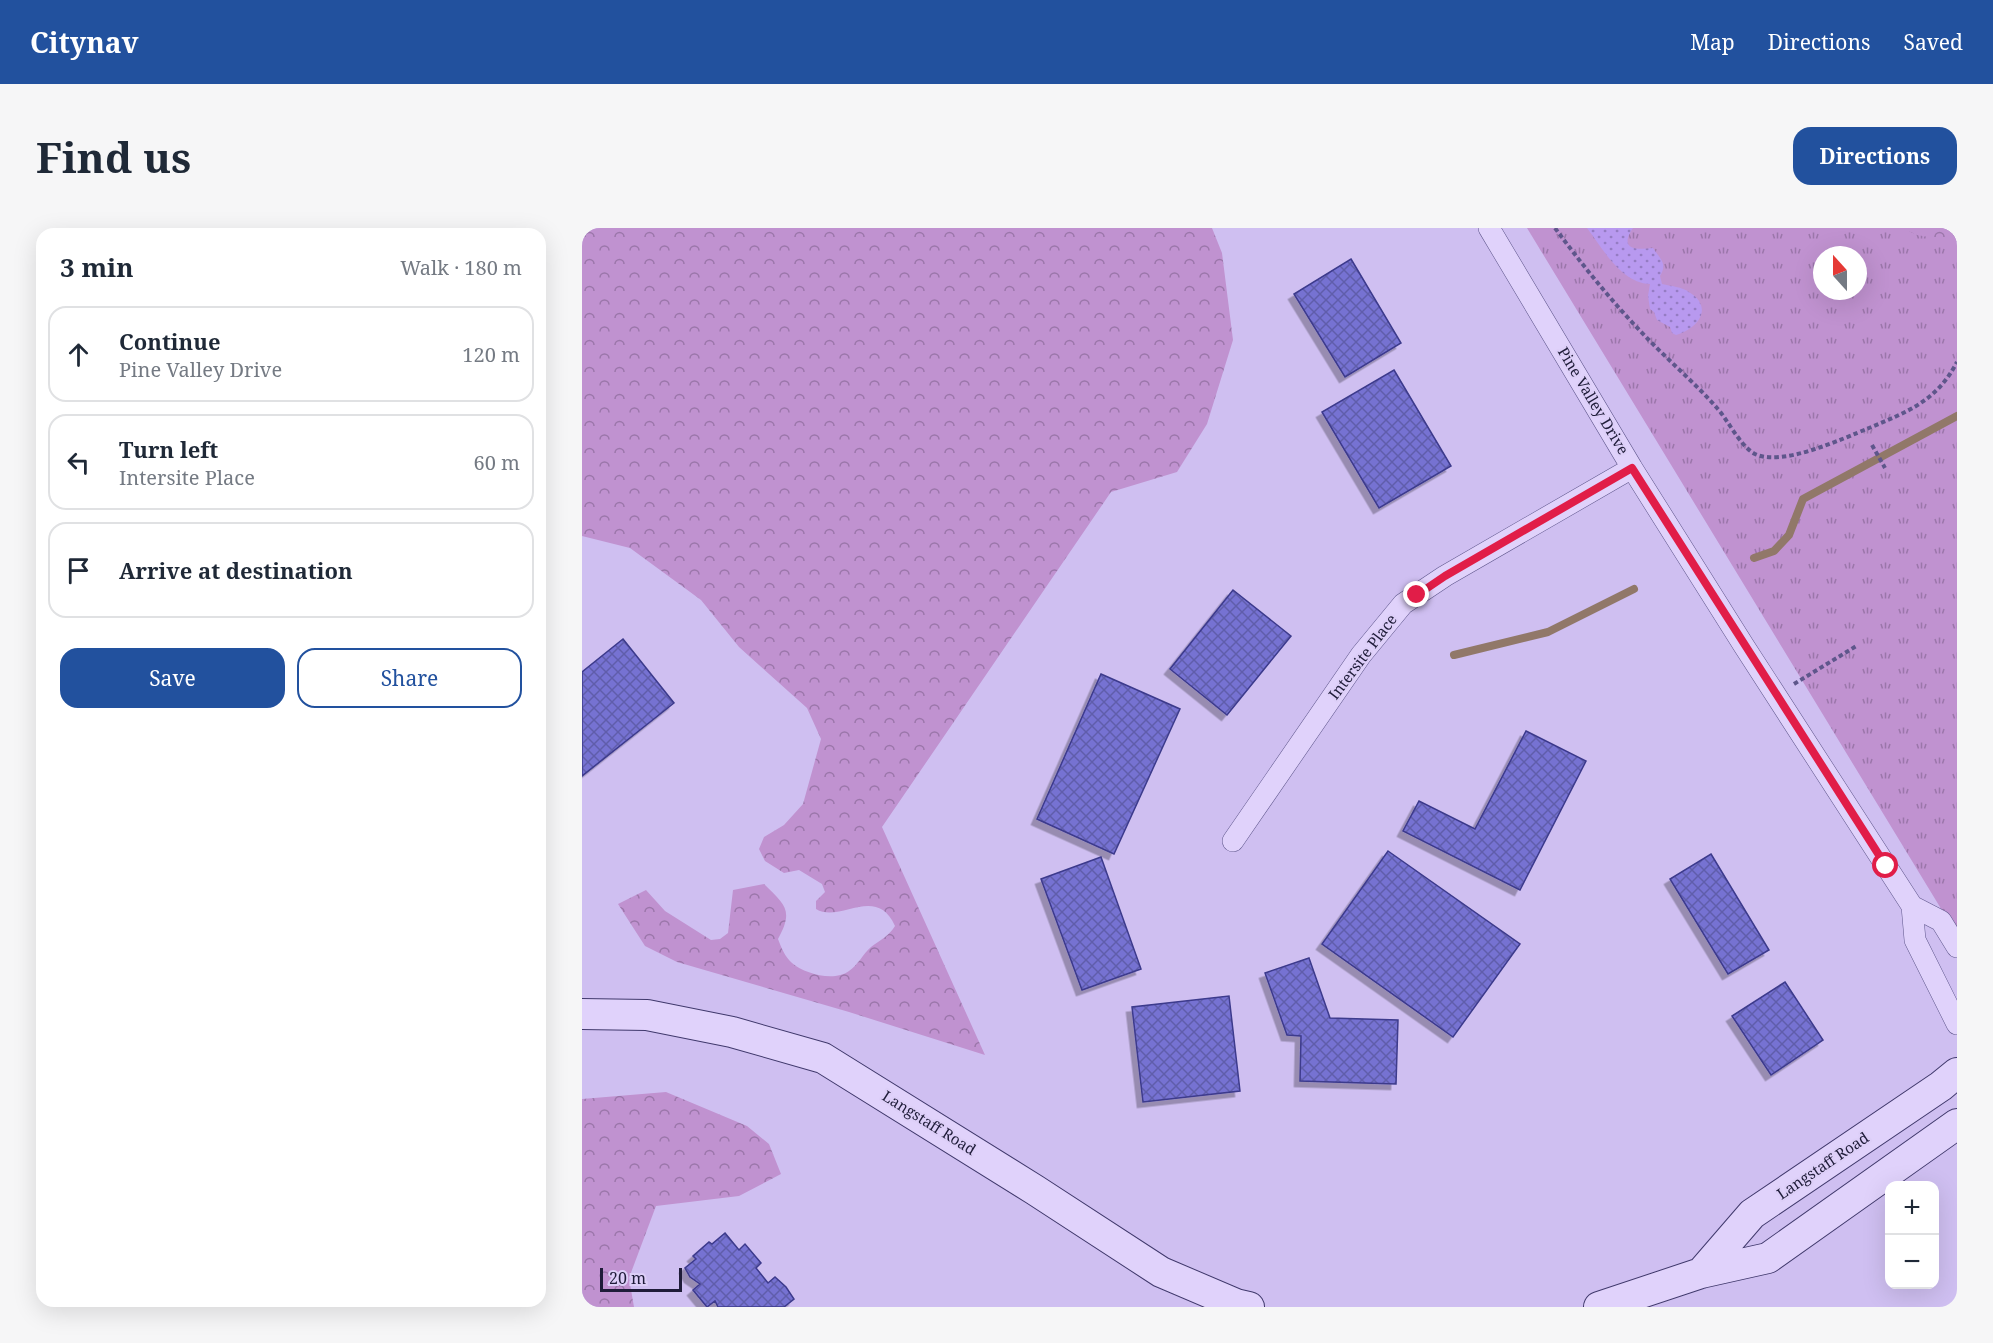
<!DOCTYPE html>
<meta charset="utf-8">
<style>
body{margin:0;font-family:"Noto Serif",serif;background:#f6f6f7;color:#1f2937}
.controls{position:absolute;right:18px;bottom:18px;display:grid;overflow:hidden;border-radius:12px;box-shadow:0 6px 24px #0002}
.controls button{width:54px;height:54px;display:grid;place-items:center;padding:0;border:0;border-bottom:2px solid #e0e1e3;background:#fff;color:#1f2937;font:30px sans-serif}
.compass{position:absolute;left:1231px;top:18px;width:54px;height:54px;border-radius:50%;background:#fff;box-shadow:0 6px 24px #0002;rotate:339deg}
.scale{position:absolute;left:18px;bottom:15px;width:82px;box-sizing:border-box;padding-left:6px;border:3px solid #1f1c39;border-top:0;font-size:16px;line-height:21px;white-space:nowrap;color:#1f1c39;-webkit-text-stroke:4px #ddcff8;paint-order:stroke}
.stop{position:absolute;width:18px;height:18px;margin:-14px;border:4px solid #e11d48;border-radius:50%;background:#fff}
.stop.end{background:#e11d48;border-color:#fff;box-shadow:0 2px 6px #0008}
.list{margin:0;padding:0;list-style:none}
h2{display:flex;justify-content:space-between;align-items:center;height:78px;margin:0;padding:0 24px;font-size:26px}
h2 small{font-size:20px;font-weight:400;color:#747a83}
.list li{display:grid;grid-template-columns:39px 1fr auto;gap:18px;align-items:center;box-sizing:border-box;height:96px;margin:0 12px 12px;padding:0 12px;border:2px solid #e0e1e3;border-radius:18px}
.list b{display:block;font-size:22px;white-space:nowrap}
.list p{margin:0;font-size:20px;white-space:nowrap;color:#747a83}
.list em{font-size:20px;font-style:normal;color:#747a83}
.actions{display:flex;gap:12px;padding:18px 24px}
.actions a{flex:1;padding:14px 0;border:2px solid #22519e;border-radius:18px;text-align:center;font-size:21px;color:#22519e}
.actions .main{background:#22519e;color:#fff}
.icon{flex:none;width:33px;height:33px;fill:none;stroke:currentColor;stroke-width:2;stroke-linecap:round;stroke-linejoin:round}
.map{position:relative;flex:none;width:1375px;height:1079px;overflow:hidden;border-radius:18px}
header{display:flex;align-items:center;gap:36px;box-sizing:border-box;height:84px;padding:0 30px;background:#22519e;color:#fff}
header strong{font-size:28px}
nav{display:flex;gap:33px;margin-inline-start:auto;font-size:21px}
.intro{display:flex;align-items:center;justify-content:space-between;box-sizing:border-box;height:144px;padding:0 36px}
h1{margin:0;font-size:42px}
.button{padding:15px 27px;border-radius:18px;background:#22519e;color:#fff;font-size:21px;font-weight:700}
main{display:flex;gap:36px;padding:0 36px}
aside{flex:1;background:#fff;border-radius:18px;box-shadow:0 6px 24px #0002}
.map>svg:first-child{display:block}
.grass{fill:url(#grass-tufts);fill-rule:evenodd}
.forest{fill:url(#forest-crowns)}
.sand{fill:url(#sand-dots)}
.lines{fill:none;stroke-linecap:round;stroke-linejoin:round}
.stream{stroke:#917869;stroke-width:8}
.building{fill:url(#building-cross-hatch);stroke:#3c3a8c;stroke-width:1.5;filter:url(#shadow)}
.street-casing{stroke:#5e568b;stroke-width:22}
.secondary-casing{stroke:#40396c;stroke-width:32}
.path{stroke:#5e568b;stroke-width:4;stroke-dasharray:4.5 3;stroke-linecap:butt}
.street{stroke:#e0d2fb;stroke-width:21}
.secondary{stroke:#e0d2fb;stroke-width:30}
.route{stroke:#e11d48;stroke-width:8}
.labels{text-anchor:middle;stroke-width:4.5;stroke-linejoin:round;paint-order:stroke}
.street-label{font-size:15px;fill:#1f1c39;stroke:#ddcff8}
</style>
<header>
<strong>Citynav</strong>
<nav><a>Map</a><a>Directions</a><a>Saved</a></nav>
</header>
<div class="intro"><h1>Find us</h1><a class="button">Directions</a></div>
<main>
<aside>
<h2>3 min<small>Walk · 180 m</small></h2>
<ul class="list">
<li><svg class="icon" aria-label="ahead" viewBox="0 0 24 24"><path d="M12 20V5M6 11l6-6 6 6"/></svg><div><b>Continue</b><p>Pine Valley Drive</p></div><em>120 m</em></li>
<li><svg class="icon" aria-label="left" viewBox="0 0 24 24"><path d="M17 20v-9H6M10 6l-5 5 5 5"/></svg><div><b>Turn left</b><p>Intersite Place</p></div><em>60 m</em></li>
<li><svg class="icon" aria-label="arrive" viewBox="0 0 24 24"><path d="M6 21V4h12l-3 4 3 4H6"/></svg><div><b>Arrive at destination</b></div></li>
</ul>
<div class="actions"><a class="main">Save</a><a>Share</a></div>
</aside>
<div class="map">
<svg width="1375" height="1079" viewBox="0 0 1375 1079">
<defs>
<pattern id="grass-tufts" width="24" height="20" patternUnits="userSpaceOnUse" patternTransform="scale(1.5)"><rect width="24" height="20" fill="#c092d0"/><path d="M3 7l-1-3M5 7V3M7 7l1-3M15 17l-1-3M17 17v-4M19 17l1-3" fill="none" stroke="#9b76aa"/></pattern>
<pattern id="forest-crowns" width="20" height="18" patternUnits="userSpaceOnUse" patternTransform="scale(1.5)"><rect width="20" height="18" fill="#c092d0"/><path d="M2 6a3 3 0 1 1 6 0M12 15a3 3 0 1 1 6 0" fill="none" stroke="#9b76aa"/></pattern>
<pattern id="sand-dots" width="8" height="8" patternUnits="userSpaceOnUse" patternTransform="scale(1.5)"><rect width="8" height="8" fill="#b899ef"/><path d="M2 2h.1M6 6h.1" fill="none" stroke="#957cc3" stroke-width="1.8" stroke-linecap="round"/></pattern>
<pattern id="building-cross-hatch" width="8" height="8" patternUnits="userSpaceOnUse" patternTransform="scale(1.5)"><rect width="8" height="8" fill="#7672d2"/><path d="M0 0l8 8M0 8l8-8" fill="none" stroke="#605dab"/></pattern>
<filter id="shadow"><feDropShadow dx="-5.5" dy="5.5" stdDeviation="0" flood-color="#0004"/></filter>
</defs>
<rect width="100%" height="100%" fill="#cfbff1"/>
<path class="grass" d="M945,0h430v707zM1240,27h36v36h-36z"/>
<path class="forest" d="M0,0h630l10,25 11,87 -26,84 -30,48 -66,20 -229,335 103,228 -136,-43 -172,-50 -32,-16 -27,-42 28,-14 19,21 46,29 9,-1 8,-6 5,-43 31,-6c21,21 30,26 14,55 3,8 7,18 14,24 13,11 42,19 57,8 9,-6 14,-17 22,-24 9,-7 18,-11 24,-21 -19,-42 -55,-2 -79,-17v-8l9,-9 -3,-8 -23,-14 -15,3 -19,-12 -6,-12 5,-12 20,-12 19,-21 18,-65 -14,-31 -68,-61 -38,-47 -71,-52 -48,-12z
M1320,0h55v14l-40,-7z
M84,864l81,34 22,18 12,30 -42,22 -83,10 -27,72 5,29h-52v-208z"/>
<path class="sand" d="M1005,0h46c-15,22 4,22 20,20 7,11 15,15 7,28l2,8c9,2 20,3 27,8 26,16 8,37 -13,43l-4,-2 -2,-6 -13,-7 -3,-8 -4,-3 -2,-13 2,-12c-29,-1 -47,-35 -63,-56z"/>
<g class="lines">
<path class="stream" d="M1172,330l20,-7 15,-16 14,-36 154,-83
M872,427l94,-23 86,-43"/>
</g>
<path class="building" d="M769,31l50,84 -56,34 -51,-83z
M812,142l57,96 -72,42 -57,-96z
M651,362l58,46 -64,79 -57,-46z
M41,411l51,64 -92,73v-104z
M519,446l79,35 -66,145 -77,-35z
M944,503l60,30 -66,129 -117,-59 16,-30 56,28z
M806,623l132,93 -67,93 -131,-93z
M1129,626l58,96 -41,24 -58,-95z
M519,629l40,112 -59,21 -41,-111z
M727,730l21,60 68,2 -2,64 -96,-3 1,-45 -14,-1 -22,-62z
M1203,754l38,58 -52,35 -39,-59z
M647,768l11,95 -97,11 -11,-95z
M143,1005l14,17 6,-6 16,19 -5,5 12,15 7,-6 11,10 8,12 -10,8h-66l-3,-6 -8,6 -14,-17 7,-6 -10,-7 -5,-9 11,-9 -3,-3 16,-14 3,2z"/>
<g class="lines">
<g class="street-casing">
<path id="street" d="M907,0l143,240 112,178 168,260 3,34 42,84
M651,613l128,-186 42,-51 42,-28 187,-108
M1330,678l29,15 16,26"/>
</g>
<g class="secondary-casing">
<path id="secondary" d="M0,786l65,1 85,17 91,26 212,132 126,82 75,32 13,3
M1119,1045l51,-59 189,-128 16,-13
M1017,1079l102,-34 67,-15 189,-134"/>
</g>
<path class="path" d="M973,0c28,38 58,75 91,109 23,24 49,46 71,71 11,12 23,38 38,46 27,13 87,-15 114,-26 38,-16 68,-27 88,-66
M1290,217l13,23
M1212,456l64,-39"/>
<use href="#street" class="street"/>
<use href="#secondary" class="secondary"/>
</g>
<g class="lines">
<path class="route" d="M835,367l28,-19 187,-108 254,398"/>
</g>
<g class="labels">
<g class="street-label">
<text transform="translate(1011 173) rotate(59)" y="5">Pine Valley Drive</text>
<text transform="translate(781 429) rotate(-53)" y="5">Intersite Place</text>
<text transform="translate(347 895) rotate(32)" y="5">Langstaff Road</text>
<text transform="translate(1241 938) rotate(-34)" y="5">Langstaff Road</text>
</g>
</g>
</svg>
<div class="controls">
<button>+</button>
<button>−</button>
</div>
<svg class="compass" viewBox="-18 -18 36 36"><path d="M0-13l5 13h-10z" fill="#e53935"/><path d="M0 13l5-13h-10z" fill="#747a83"/></svg>
<div class="scale">20 m</div>
<div class="stop" style="left:1304px;top:638px"></div>
<div class="stop end" style="left:835px;top:367px"></div>
</div>
</main>
